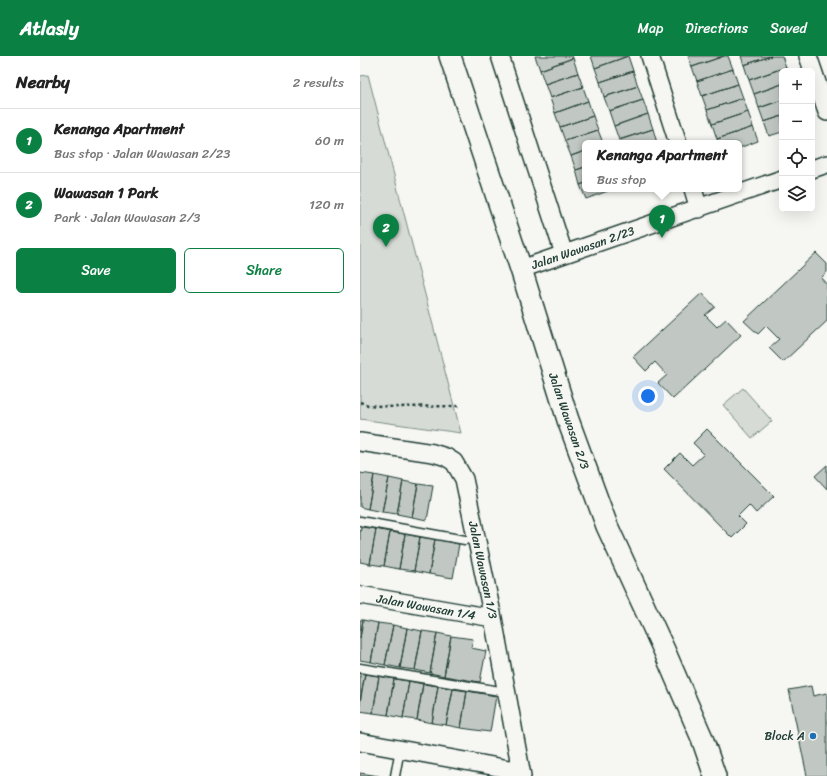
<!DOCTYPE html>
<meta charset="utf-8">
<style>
body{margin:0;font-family:Sriracha,sans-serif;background:#f6f6f6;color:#222}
.controls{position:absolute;right:12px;top:12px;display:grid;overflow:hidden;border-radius:6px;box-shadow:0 4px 16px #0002}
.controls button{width:36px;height:36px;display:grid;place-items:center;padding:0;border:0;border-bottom:1px solid #e0e0e0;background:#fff;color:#222;font:20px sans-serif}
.you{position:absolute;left:288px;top:340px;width:14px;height:14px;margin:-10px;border:3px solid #fff;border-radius:50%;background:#1a73e8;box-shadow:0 0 0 6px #1a73e833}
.badge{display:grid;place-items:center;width:26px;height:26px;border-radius:50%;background:#0b8043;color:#fff;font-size:13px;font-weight:700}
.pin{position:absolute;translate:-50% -33px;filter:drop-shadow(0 1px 2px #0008)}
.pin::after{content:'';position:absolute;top:21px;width:14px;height:12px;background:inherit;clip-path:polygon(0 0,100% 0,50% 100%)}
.popup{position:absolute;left:222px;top:84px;width:160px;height:52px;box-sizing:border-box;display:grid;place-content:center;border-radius:6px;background:#fff;filter:drop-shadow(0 1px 3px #0005);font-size:13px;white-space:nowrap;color:#767676}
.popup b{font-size:15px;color:#222}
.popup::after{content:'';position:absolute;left:50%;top:100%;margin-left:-8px;border:8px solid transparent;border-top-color:#fff}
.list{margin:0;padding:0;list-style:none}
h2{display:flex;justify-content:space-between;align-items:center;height:52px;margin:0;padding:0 16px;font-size:17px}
h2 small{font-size:13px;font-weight:400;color:#767676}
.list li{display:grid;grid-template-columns:26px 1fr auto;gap:12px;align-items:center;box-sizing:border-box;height:64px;padding:0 16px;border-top:1px solid #e0e0e0}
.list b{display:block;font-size:15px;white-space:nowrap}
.list p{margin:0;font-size:13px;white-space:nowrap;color:#767676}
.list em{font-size:13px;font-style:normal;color:#767676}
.actions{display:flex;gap:8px;padding:12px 16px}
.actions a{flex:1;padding:9px 0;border:1px solid #0b8043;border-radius:6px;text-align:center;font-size:14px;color:#0b8043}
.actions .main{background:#0b8043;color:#fff}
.icon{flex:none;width:22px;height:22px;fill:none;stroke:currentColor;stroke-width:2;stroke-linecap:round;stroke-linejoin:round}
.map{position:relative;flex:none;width:467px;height:720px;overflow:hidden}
header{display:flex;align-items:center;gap:24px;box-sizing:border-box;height:56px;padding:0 20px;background:#0b8043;color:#fff}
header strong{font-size:19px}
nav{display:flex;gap:22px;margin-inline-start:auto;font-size:14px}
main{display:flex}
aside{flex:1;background:#fff}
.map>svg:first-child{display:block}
.green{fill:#d6dbd6;stroke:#7a8c85}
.building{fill:#c1c8c3;stroke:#1f3d34}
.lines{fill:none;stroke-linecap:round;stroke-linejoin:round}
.service-casing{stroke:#1f3d34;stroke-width:11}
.minor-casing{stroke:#1f3d34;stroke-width:20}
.tertiary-casing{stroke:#1f3d34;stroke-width:24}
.path{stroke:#1f3d34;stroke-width:2.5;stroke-dasharray:3 3;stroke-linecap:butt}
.service{stroke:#f6f6f2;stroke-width:8}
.minor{stroke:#f6f6f2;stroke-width:17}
.tertiary{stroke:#f6f6f2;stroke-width:21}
.poi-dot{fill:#1f6fb2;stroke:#f6f6f2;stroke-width:1.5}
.labels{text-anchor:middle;stroke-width:3;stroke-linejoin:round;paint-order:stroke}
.street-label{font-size:12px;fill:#1f3d34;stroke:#f6f6f2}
.poi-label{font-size:12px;fill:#1f3d34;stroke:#f6f6f2;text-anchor:end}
</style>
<header>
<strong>Atlasly</strong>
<nav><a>Map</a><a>Directions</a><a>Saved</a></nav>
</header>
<main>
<aside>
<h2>Nearby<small>2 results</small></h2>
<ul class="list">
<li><span class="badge">1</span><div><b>Kenanga Apartment</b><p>Bus stop · Jalan Wawasan 2/23</p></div><em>60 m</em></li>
<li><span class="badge">2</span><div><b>Wawasan 1 Park</b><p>Park · Jalan Wawasan 2/3</p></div><em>120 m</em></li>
</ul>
<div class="actions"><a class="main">Save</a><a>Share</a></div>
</aside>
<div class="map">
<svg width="467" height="720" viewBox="0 0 467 720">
<rect width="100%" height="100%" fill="#f6f6f2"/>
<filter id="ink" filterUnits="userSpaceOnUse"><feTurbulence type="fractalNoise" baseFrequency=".025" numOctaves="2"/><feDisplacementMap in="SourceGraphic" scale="8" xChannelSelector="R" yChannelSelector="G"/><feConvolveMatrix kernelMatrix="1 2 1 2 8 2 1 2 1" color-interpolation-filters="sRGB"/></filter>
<g filter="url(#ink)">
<path class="green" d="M8,19l93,358 -101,-14v-343z
M383,332l29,33 -20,17 -29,-33z"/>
<path class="building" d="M175,0h37l1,2 -33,12z
M231,0h37l-33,12z
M268,0l5,15 -33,11 -5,-14z
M328,0h36l-32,11z
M364,0h4l5,13 -36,12 -5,-14z
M381,0h30l-27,9z
M411,0h11l4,11 -37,13 -5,-15z
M213,2l5,15 -33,11 -5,-14z
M426,11l2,4h-6v13l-28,10 -5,-14z
M373,13l5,15 -36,12 -5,-15z
M273,15l5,15 -34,11 -4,-15z
M218,17l5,14 -33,11 -5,-14z
M378,28l5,14 -36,12 -5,-14z
M422,28v16l-23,8 -5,-14z
M278,30l5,14 -34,11 -5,-14z
M223,31l5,14 -33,12 -5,-15z
M383,42l5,14 -36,12 -5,-14z
M283,44l5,14 -34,12 -5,-15z
M422,44v16l-18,6 -5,-14z
M228,45l5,15 -33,11 -5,-14z
M388,56l5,15 -36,12 -5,-15z
M288,58l5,15 -34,11 -5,-14z
M233,60l5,14 -33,11 -5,-14z
M422,60v16l-13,4 -5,-14z
M393,71l5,14 -19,7v-5h-20l-2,-4z
M293,73l4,14h-37l-1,-3z
M238,74l5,13h-18v8l-14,5 -6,-15z
M225,95v16l-9,3 -5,-14z
M225,111v16l-5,2 -4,-15z
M225,127v6h28l-27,10 -6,-14z
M456,197l11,11v8l-6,6 6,7v36l-44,41 -14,-14 10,-9 -13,-13 -8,8 -14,-13z
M342,237l13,14 -10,8 12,12 9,-8 15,16 -68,64 -15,-16 9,-8 -12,-13 -9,9 -13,-14z
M347,373l67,67 -18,17 -7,-8 -11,11 8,8 -14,14 -68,-69 16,-16 12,12 12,-11 -11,-11z
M467,409v24l-12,-13z
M0,417l14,2 -6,34 -8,-2z
M14,419l15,3 -7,34 -14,-3z
M29,422l14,3 -6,33 -15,-2z
M43,425l15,3 -6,33 -15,-3z
M58,428l15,2 -6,34 -15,-3z
M1,471l15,2 -6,35 -10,-2v-28z
M16,473l14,3 -6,34 -14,-2z
M30,476l15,2 -6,35 -15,-3z
M45,478l15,3 -6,34 -15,-2z
M60,481l15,2 -6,35 -15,-3z
M75,483l24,5 -6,34 -24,-4z
M0,564h3l-3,18z
M3,564l15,3 -7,39 -11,-2v-22z
M18,567l15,2 -8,40 -14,-3z
M33,569l14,3 -7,40 -15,-3z
M47,572l15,3 -7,39 -15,-2z
M62,575l15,2 -7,40 -15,-3z
M77,577l14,3 -7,40 -14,-3z
M91,580l22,3 -2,9 15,3 -6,31 -36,-6z
M0,617l5,1 -5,28z
M5,618l14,2 -6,37 -13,-2v-9z
M19,620l15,3 -6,36 -15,-2z
M34,623l15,2 -6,37 -15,-3z
M49,625l14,3 -6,36 -14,-2z
M63,628l15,2 -6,37 -15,-3z
M78,630l15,3 -7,36 -14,-2z
M451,630l2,10 14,-3v83h-20l-18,-86z
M93,633l14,2 -6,37 -15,-3z
M107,635l29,5 -6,36 -29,-4z
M0,717l19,3h-19z"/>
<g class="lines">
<g class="service-casing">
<path id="service" d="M0,465l105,19
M0,612l146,24
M35,720l5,-27"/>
</g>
<g class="minor-casing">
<path id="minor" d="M140,0l64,198
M290,0l28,87
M448,0l19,56
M452,113l15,-5
M333,133l6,20
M161,213l261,-90
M0,386l73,11 13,4 8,5 10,17 29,139 29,158
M0,539l133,23
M0,686l160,29"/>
</g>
<g class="tertiary-casing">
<path id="tertiary" d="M90,0l71,213 47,151 39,106 57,124 31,72 7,16 13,38"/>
</g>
<path class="path" d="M0,346l8,3 26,2 66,-1"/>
<use href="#service" class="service"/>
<use href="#minor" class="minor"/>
<use href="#tertiary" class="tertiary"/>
</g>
</g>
<circle class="poi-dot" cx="453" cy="680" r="4"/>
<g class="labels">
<g class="street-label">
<text transform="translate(223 192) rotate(-19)" y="4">Jalan Wawasan 2/23</text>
<text transform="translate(209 365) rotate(71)" y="4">Jalan Wawasan 2/3</text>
<text transform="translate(123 514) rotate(78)" y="4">Jalan Wawasan 1/3</text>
<text transform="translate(66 551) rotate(10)" y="4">Jalan Wawasan 1/4</text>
</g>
<g class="poi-label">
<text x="445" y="684">Block A</text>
</g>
</g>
</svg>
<div class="controls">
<button>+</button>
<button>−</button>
<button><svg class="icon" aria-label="locate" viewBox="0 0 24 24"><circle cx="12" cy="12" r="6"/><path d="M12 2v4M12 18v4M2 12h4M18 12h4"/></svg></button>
<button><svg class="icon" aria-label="layers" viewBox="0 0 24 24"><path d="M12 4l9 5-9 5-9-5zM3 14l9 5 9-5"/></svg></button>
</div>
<div class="you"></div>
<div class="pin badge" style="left:302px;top:182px">1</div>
<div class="popup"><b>Kenanga Apartment</b>Bus stop</div>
<div class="pin badge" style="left:26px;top:191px">2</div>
</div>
</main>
